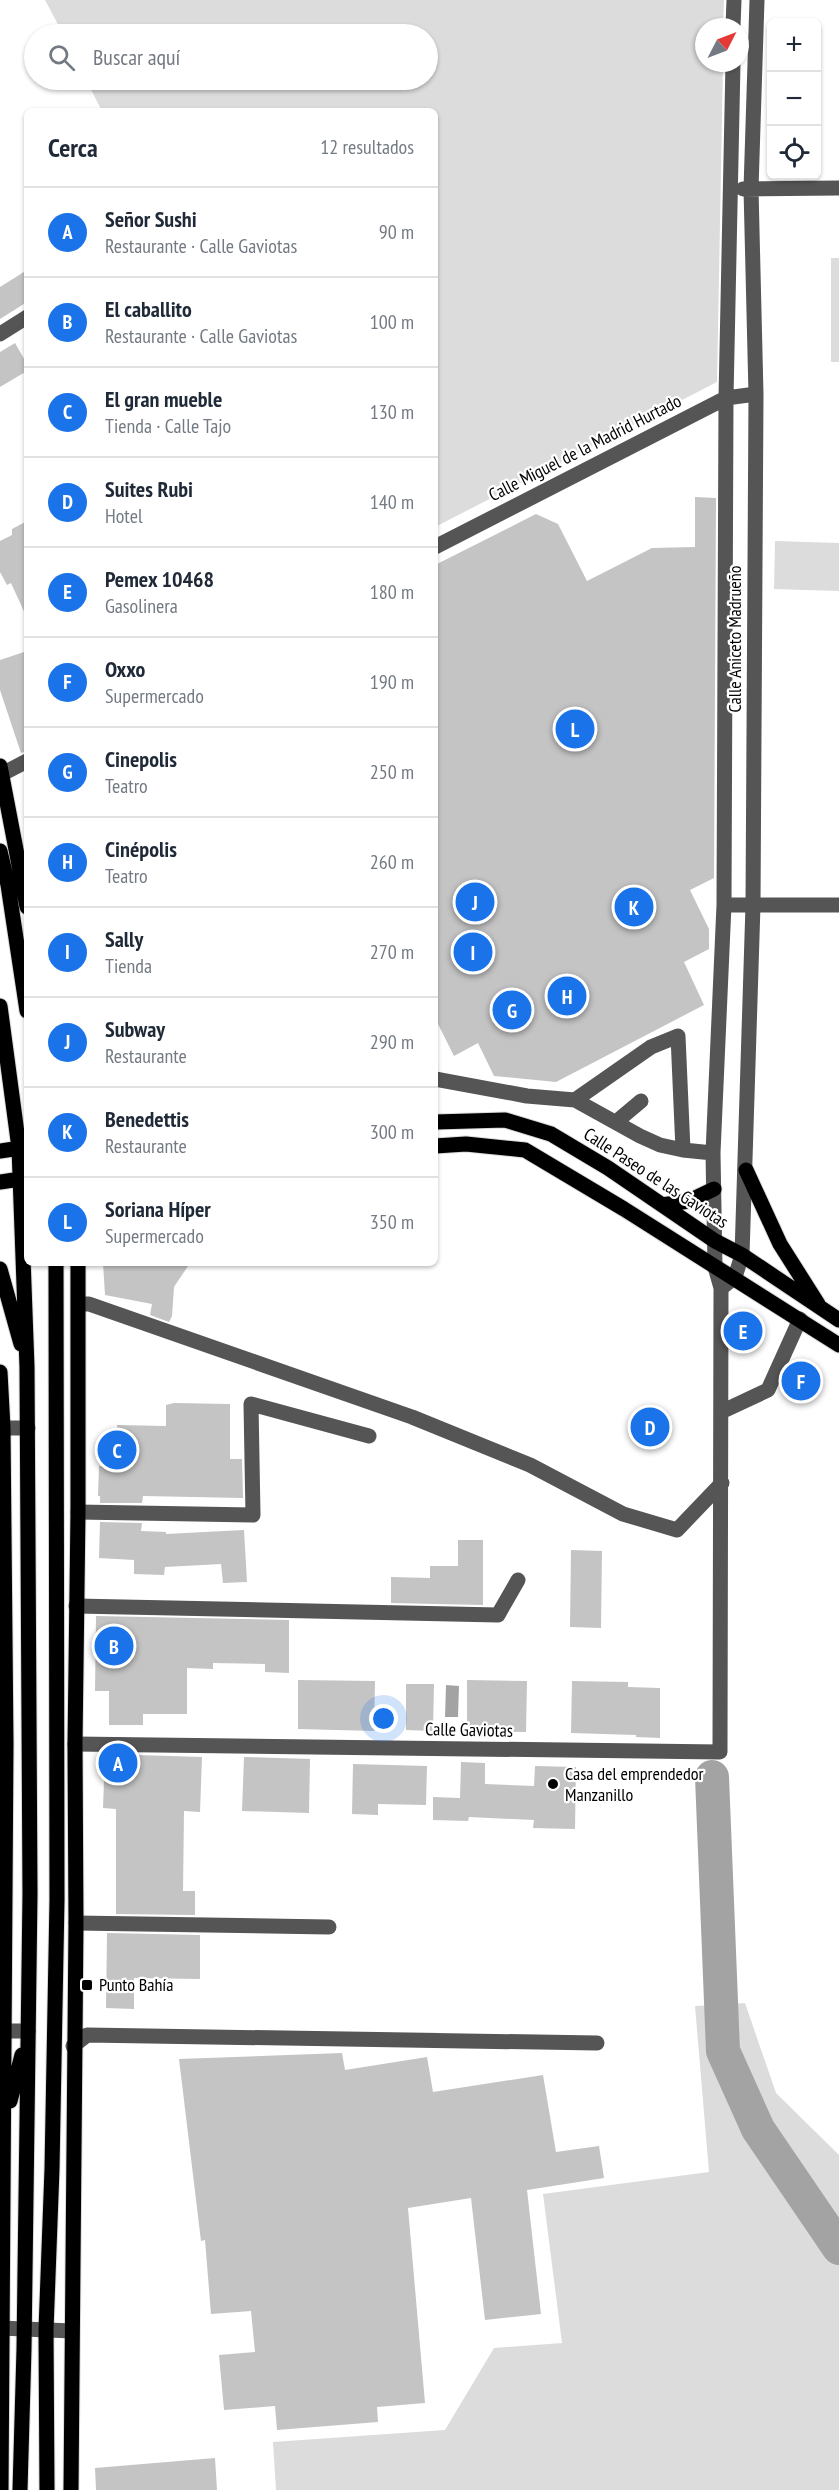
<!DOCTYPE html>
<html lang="es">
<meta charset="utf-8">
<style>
body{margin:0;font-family:"PT Sans Narrow",sans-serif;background:#f2f2f3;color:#1f2937}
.controls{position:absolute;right:18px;top:18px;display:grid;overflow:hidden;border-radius:9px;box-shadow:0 2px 4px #0004}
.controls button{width:54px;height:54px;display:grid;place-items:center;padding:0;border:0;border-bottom:2px solid #e0e1e3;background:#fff;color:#1f2937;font:30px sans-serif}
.compass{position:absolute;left:695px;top:18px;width:54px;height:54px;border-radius:50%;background:#fff;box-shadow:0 2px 4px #0004;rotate:48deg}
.you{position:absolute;left:384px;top:1719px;width:21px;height:21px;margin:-15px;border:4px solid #fff;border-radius:50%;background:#1a73e8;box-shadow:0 0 0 9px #1a73e833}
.badge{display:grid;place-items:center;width:39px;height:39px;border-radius:50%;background:#1a73e8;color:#fff;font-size:20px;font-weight:700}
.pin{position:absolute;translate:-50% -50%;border:3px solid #fff;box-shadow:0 2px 6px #0006}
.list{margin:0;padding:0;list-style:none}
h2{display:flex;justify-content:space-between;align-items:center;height:78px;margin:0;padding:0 24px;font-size:26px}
h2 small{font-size:20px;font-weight:400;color:#747a83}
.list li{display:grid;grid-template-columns:39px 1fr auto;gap:18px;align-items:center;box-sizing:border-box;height:90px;padding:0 24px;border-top:2px solid #e0e1e3}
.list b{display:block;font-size:22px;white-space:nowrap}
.list p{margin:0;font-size:20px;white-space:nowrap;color:#747a83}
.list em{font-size:20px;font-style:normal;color:#747a83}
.icon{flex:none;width:33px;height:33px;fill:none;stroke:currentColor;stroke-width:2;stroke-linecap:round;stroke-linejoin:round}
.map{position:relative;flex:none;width:839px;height:2490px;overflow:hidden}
.search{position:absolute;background:#fff;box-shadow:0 2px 4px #0004;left:24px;top:24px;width:414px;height:66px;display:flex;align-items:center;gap:15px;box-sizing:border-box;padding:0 21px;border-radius:33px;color:#747a83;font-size:22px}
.panel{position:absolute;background:#fff;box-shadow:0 2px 4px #0004;left:24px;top:108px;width:414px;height:1158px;border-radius:9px}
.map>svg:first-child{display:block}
.green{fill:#dcdcdc}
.water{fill:#a3a3a3}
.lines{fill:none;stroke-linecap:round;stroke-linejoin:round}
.river{stroke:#a3a3a3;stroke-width:34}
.building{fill:#c4c4c4}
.major-casing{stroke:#dbdbdb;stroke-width:17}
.minor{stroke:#555;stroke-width:15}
.major{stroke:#000;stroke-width:15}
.poi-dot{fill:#000;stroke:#fff;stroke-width:2}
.labels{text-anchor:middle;stroke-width:4.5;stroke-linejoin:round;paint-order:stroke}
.street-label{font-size:18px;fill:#000;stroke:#fff}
.poi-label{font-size:18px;fill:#000;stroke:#fff;text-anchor:start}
</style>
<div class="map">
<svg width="839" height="2490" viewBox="0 0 839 2490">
<rect width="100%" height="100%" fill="#fff"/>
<path class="green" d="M45,0h679l-1,27h-19v36h19l-6,319 -282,145v-416h-333l-16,-31h342v-46h-365z
M831,258h8v104h-8z
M775,541l64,2v48l-65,-2z
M745,2003l31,90 63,62v335h-563l-3,-48 172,-12 49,-82 68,-5 -19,-149 166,-22 -14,-166z"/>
<path class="water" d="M446,1685l13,1 -1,31h-13z"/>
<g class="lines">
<path class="river" d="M712,1777l11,274 35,78 81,119"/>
</g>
<path class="building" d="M27,270v32l-27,17v-32z
M15,343l12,21v7l-27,16v-35z
M695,497l21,1 -2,380 -24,12 19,39v20l-25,13 20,43 -148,77 -62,-6 -16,-33 -24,13 -19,-38v-453l101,-51 22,10 29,57 65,-33 43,-1z
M27,521v97l-16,-35 -4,2 -7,-13v-31l12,-6v-6z
M27,651v100l-6,2 -21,-63v-30z
M103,1263h87l-16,24 -2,29 -3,6 -19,-7 2,-11 -47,-9z
M174,1403l56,1v55h12l1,39 -100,-2 -1,7h-42v-7h-2l1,-30 18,1v-42l49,1v-21z
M100,1522l42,1 -1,8 25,1v2l78,-4 3,52 -24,1 -2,-19 -56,3 -1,8 -30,-1v-14l-35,-2z
M458,1540h25v65l-92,-2v-26l39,1v-12h28z
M571,1550l31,1 -1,77 -31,-1z
M96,1616l193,4v53l-24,-1v-8l-52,-1v6l-26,-1v46h-44v11h-34v-34h-14z
M298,1680l77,1 -1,50 -76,-2z
M467,1680l60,1 -1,51 -59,-1z
M572,1681l56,1v5l32,1v50l-24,-1v-2l-65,-2z
M406,1684h28l-1,47 -27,-1z
M105,1754l97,3 -2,55 -16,-1 -1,80h12v24l-79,-1v-105l-13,-1z
M244,1757l66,2 -1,54 -67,-2z
M461,1762l24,1v21l49,2 1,-20 41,1 -1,62 -42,-1 1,-8 -65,-3 -1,4 -35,-1v-23l27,1z
M353,1764l74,2 -1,39 -48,-1v11l-26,-1z
M107,1933l93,2v44l-66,-1v31l-28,-1z
M342,2053l3,17 82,-13 6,35 110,-17 13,77 43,-6 5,32 -77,12 14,124 -56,6 -14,-122 -63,10 17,195 -48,4 1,15 -101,8 -2,-24 -51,4 -5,-55 36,-3 -4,-41 -40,3 -6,-74 -4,1 -22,-182z
M215,2458l2,32h-121l-1,-22z"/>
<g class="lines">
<g class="major-casing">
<path id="major" d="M0,766l27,141
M0,851l8,34 19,126
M0,1006l19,142 8,219 3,527 -6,455 -4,141
M435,1122l70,-2 46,14 57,34 107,73 27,14 97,65
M435,1146l31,-2 59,6 99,59 215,136
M0,1151l27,-4
M746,1170l34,74 38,60
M0,1182l27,-4
M662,1205l27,-4 25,-12
M0,1269l21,75
M0,1372l3,56 3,316 -5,746
M10,2101l12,-46
M47,2490l-1,-160 6,-161 5,-269 -1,-637
M71,2490l5,-567 -1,-179 3,-232v-249"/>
</g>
<path class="minor" d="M733,27l1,-27
M743,189l96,-1
M0,334l27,-17
M435,547l291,-149 30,-4
M0,775l27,-14
M724,905h115
M435,1079l92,17 48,4 65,36 20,9 23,5 -5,-114 -27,11 -76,53
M616,1122l25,-21
M683,1150l30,3
M724,1286l11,-9 7,-22 11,-350 3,-511 -5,-205 6,-189
M79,1304h10l323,113 118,48 93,49 54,16 45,-47
M721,1412l47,-22 32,-71
M0,1428h28
M78,1512l175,3 -2,-111 118,32
M76,1606l422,9 20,-35
M75,1744l645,8 1,-464 -6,-21 -2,-114 11,-248 2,-507 7,-335
M76,1923l253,4
M0,2031h28
M73,2046l14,-11 510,8
M0,2328l72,3"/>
<use href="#major" class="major"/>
</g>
<g class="poi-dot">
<circle cx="553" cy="1784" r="6"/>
<rect x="81" y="1979" width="12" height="12" rx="3"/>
</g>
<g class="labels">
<g class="street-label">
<text transform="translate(585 448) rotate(-27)" y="6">Calle Miguel de la Madrid Hurtado</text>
<text transform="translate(735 639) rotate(-90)" y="6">Calle Aniceto Madrueño</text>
<text transform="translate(656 1178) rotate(33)" y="6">Calle Paseo de las Gaviotas</text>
<text transform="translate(469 1730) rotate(1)" y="6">Calle Gaviotas</text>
</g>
<g class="poi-label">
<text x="565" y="1780">Casa del emprendedor<tspan x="565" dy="21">Manzanillo</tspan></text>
<text x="99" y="1991">Punto Bahía</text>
</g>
</g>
</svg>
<div class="controls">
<button>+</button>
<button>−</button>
<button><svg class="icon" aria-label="locate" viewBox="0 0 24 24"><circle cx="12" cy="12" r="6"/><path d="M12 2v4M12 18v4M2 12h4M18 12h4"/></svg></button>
</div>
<svg class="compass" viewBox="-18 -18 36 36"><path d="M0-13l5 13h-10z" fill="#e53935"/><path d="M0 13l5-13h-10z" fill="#747a83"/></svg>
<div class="you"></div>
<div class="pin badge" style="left:118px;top:1763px">A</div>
<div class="pin badge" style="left:114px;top:1646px">B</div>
<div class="pin badge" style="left:117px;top:1450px">C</div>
<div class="pin badge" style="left:650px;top:1427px">D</div>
<div class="pin badge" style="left:743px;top:1331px">E</div>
<div class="pin badge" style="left:801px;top:1381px">F</div>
<div class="pin badge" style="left:512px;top:1010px">G</div>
<div class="pin badge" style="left:567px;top:996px">H</div>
<div class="pin badge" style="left:473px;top:952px">I</div>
<div class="pin badge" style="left:475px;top:902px">J</div>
<div class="pin badge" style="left:634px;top:907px">K</div>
<div class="pin badge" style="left:575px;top:729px">L</div>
<div class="search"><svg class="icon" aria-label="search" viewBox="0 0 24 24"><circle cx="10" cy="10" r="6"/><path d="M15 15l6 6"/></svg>Buscar aquí</div>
<section class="panel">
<h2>Cerca<small>12 resultados</small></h2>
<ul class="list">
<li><span class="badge">A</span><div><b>Señor Sushi</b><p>Restaurante · Calle Gaviotas</p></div><em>90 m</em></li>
<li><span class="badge">B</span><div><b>El caballito</b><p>Restaurante · Calle Gaviotas</p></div><em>100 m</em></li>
<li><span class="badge">C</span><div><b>El gran mueble</b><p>Tienda · Calle Tajo</p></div><em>130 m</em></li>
<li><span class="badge">D</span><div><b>Suites Rubi</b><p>Hotel</p></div><em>140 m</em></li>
<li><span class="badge">E</span><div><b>Pemex 10468</b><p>Gasolinera</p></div><em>180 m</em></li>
<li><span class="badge">F</span><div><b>Oxxo</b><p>Supermercado</p></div><em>190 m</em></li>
<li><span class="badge">G</span><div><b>Cinepolis</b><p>Teatro</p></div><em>250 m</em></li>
<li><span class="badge">H</span><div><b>Cinépolis</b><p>Teatro</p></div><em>260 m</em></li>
<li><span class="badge">I</span><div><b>Sally</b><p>Tienda</p></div><em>270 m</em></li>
<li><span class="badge">J</span><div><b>Subway</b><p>Restaurante</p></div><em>290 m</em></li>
<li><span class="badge">K</span><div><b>Benedettis</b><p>Restaurante</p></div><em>300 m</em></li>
<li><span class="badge">L</span><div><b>Soriana Híper</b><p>Supermercado</p></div><em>350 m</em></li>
</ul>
</section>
</div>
